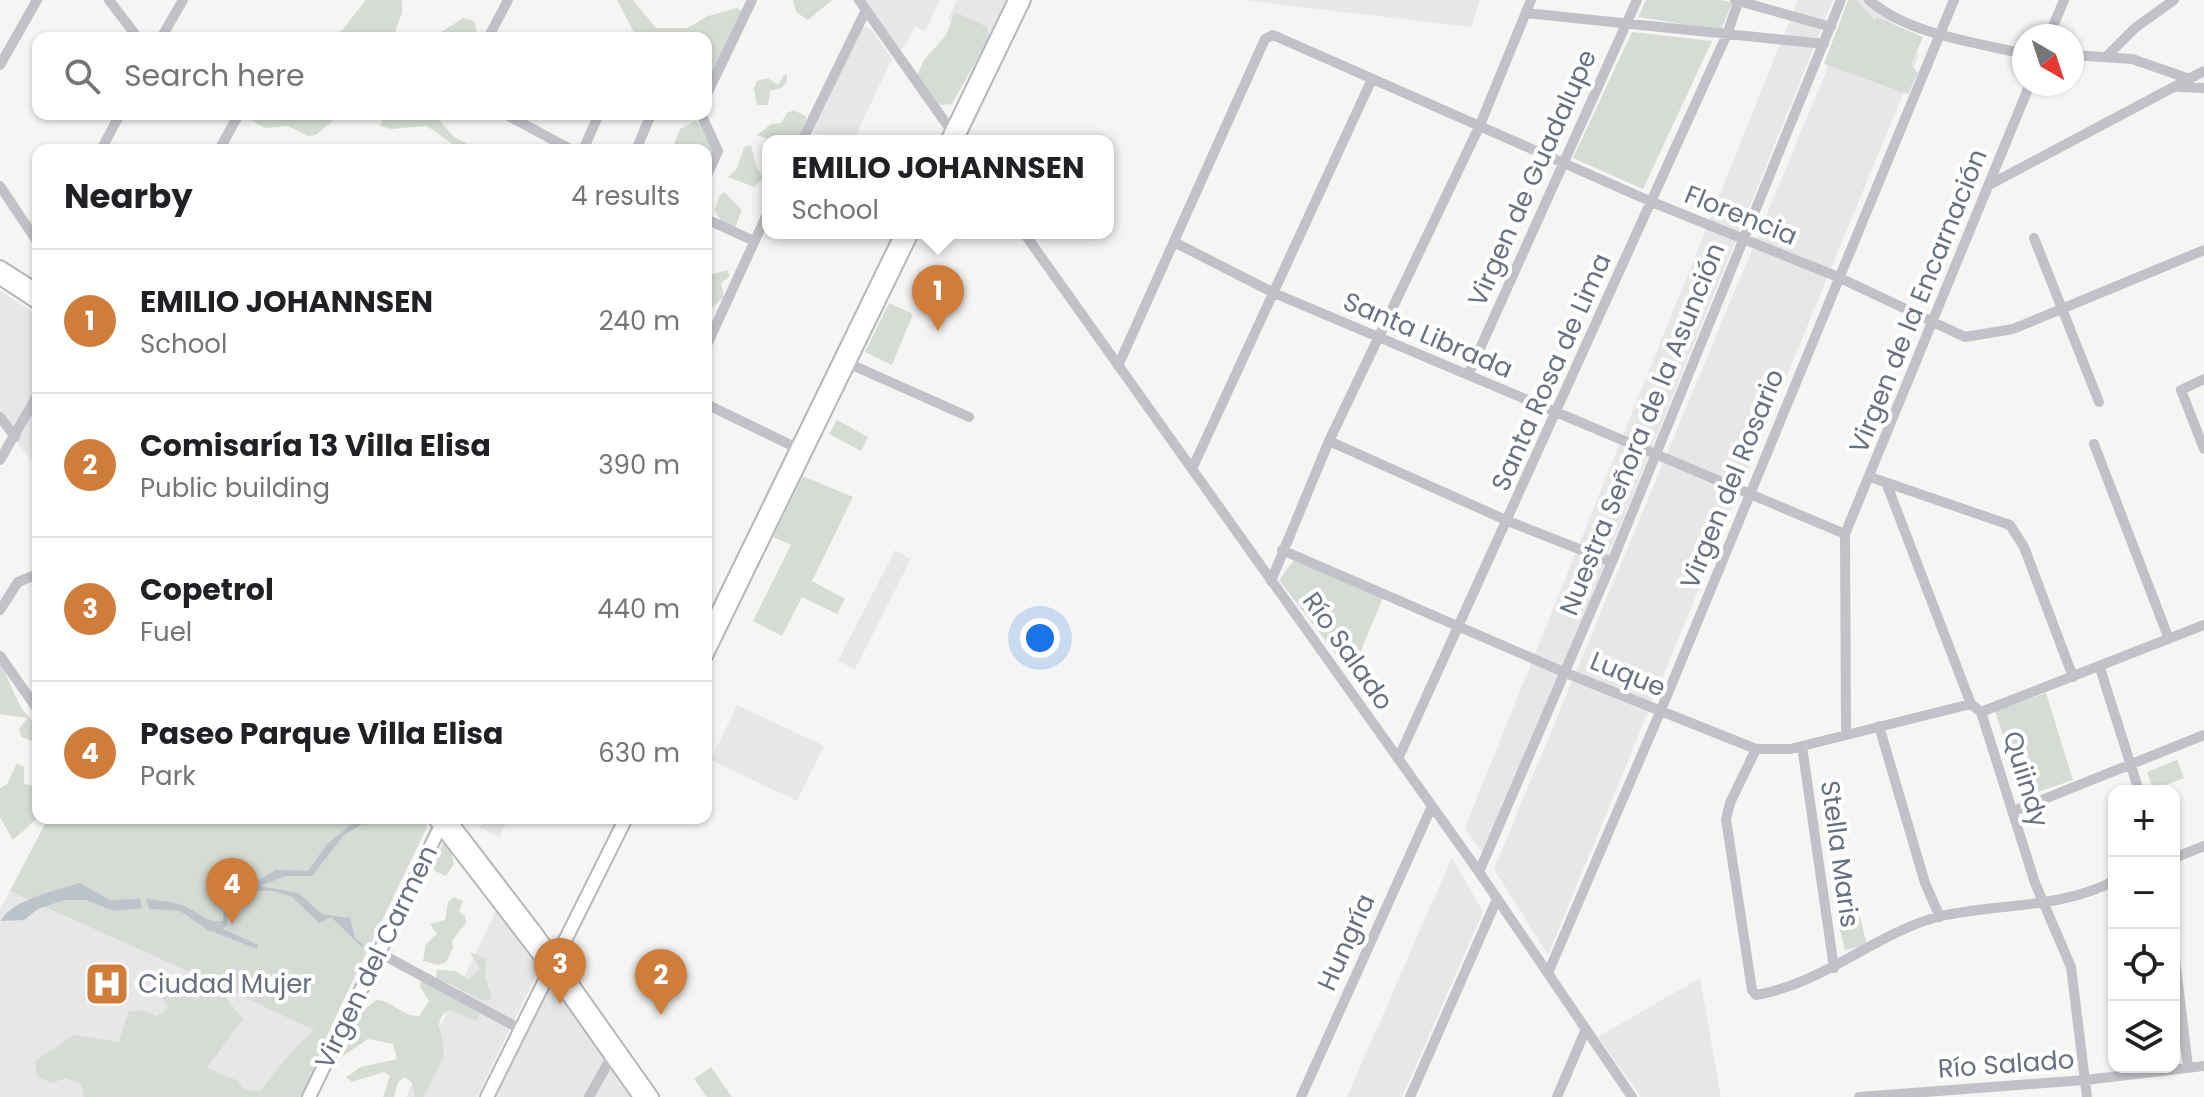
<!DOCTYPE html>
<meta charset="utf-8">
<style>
body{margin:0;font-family:Poppins,sans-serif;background:#f2f2f2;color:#202124}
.controls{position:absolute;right:24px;bottom:24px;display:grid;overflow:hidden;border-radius:16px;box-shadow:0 2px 6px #0004}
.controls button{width:72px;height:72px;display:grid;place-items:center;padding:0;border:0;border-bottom:2px solid #e0e0e0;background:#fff;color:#202124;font:40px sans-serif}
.compass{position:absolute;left:2012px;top:24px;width:72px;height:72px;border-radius:50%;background:#fff;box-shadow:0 2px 6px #0004;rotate:141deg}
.you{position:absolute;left:1040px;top:638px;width:28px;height:28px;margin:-20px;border:6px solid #fff;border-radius:50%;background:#1a73e8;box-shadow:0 0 0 12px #1a73e833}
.badge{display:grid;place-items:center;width:52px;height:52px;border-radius:50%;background:#ce7d3b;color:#fff;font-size:26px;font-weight:700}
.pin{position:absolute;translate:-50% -66px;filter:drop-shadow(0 2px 4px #0008)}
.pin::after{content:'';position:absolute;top:42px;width:28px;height:24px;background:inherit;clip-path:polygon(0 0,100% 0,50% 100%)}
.popup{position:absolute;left:762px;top:135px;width:352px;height:104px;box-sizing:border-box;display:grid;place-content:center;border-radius:16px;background:#fff;filter:drop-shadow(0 2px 6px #0005);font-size:26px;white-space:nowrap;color:#757577}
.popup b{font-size:30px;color:#202124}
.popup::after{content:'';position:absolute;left:50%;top:100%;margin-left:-16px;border:16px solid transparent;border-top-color:#fff}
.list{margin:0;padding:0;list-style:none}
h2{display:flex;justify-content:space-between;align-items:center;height:104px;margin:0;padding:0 32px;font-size:34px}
h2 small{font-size:26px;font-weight:400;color:#757577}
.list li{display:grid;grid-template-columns:52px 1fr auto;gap:24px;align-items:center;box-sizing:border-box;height:144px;padding:0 32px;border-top:2px solid #e0e0e0}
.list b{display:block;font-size:30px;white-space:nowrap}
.list p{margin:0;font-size:26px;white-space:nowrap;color:#757577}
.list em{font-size:26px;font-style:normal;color:#757577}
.icon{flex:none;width:44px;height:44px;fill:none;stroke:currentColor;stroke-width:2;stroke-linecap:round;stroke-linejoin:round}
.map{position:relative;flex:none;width:2204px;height:1097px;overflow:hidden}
.search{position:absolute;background:#fff;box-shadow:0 2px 6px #0004;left:32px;top:32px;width:680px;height:88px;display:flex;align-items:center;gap:20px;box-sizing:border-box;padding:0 28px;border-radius:16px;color:#757577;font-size:30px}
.panel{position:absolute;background:#fff;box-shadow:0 2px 6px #0004;left:32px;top:144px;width:680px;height:680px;border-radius:16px}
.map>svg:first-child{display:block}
.built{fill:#e6e7e6}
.green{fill:#d6dcd5;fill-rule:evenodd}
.water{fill:#bcc3c9}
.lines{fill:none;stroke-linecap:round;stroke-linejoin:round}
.major-casing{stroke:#b4b6bb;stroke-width:16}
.minor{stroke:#c0c2c7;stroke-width:10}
.major{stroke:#fff;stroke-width:12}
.labels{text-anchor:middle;stroke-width:8;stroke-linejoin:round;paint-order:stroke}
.street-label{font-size:26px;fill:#687181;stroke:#fff}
.poi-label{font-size:26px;fill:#687181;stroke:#fff;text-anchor:start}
</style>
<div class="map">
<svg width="2204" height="1097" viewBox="0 0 2204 1097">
<rect width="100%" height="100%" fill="#f5f6f3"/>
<path class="built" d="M863,0h77l-15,31 -10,-4 -14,24z
M957,0h50l-20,39 -39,-20z
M1242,0h238l-9,27z
M1798,0h35l-347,858 -21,-30z
M1856,0h18l45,55 -371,900 -54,-86z
M863,26l8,3 21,30 -39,82h-23l-18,-9z
M0,291l38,24v154l-38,-48z
M895,550l16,9 -56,110 -17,-8z
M737,705l87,41 -27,55 -86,-41z
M485,818h24l-10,19 -19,-10z
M1452,857l31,55 -81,185h-55z
M10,891l150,65 167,80 -34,61h-293v-188z
M496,911l44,56 -63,130h-71z
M1700,978l21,119h-80l-43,-60z
M554,980l81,117h-139z"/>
<path class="green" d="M366,0h36v13l-9,25h-64l13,-8z
M617,0h16l23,28h31l21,-12 29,-8 10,6c0,12 -33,62 -41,77v-53h-69z
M793,0h39l-24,20 -12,-8z
M1646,0h76l10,3 -11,27 -83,-13z
M1848,0h9l18,21 2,-4 46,20 -12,28 7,8 -10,21 -84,-30z
M955,12l32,15 2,11 -37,66 -12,1 -23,-30 7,-15 22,-25z
M463,18l11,3 3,9 -4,8h-41z
M1632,32l80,9 -69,148 -70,-31z
M784,75h3v7l-6,6 -11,3 -2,14h-11l-3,-17 3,-7 11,-3 10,7z
M794,110l13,7 -10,24h-23l-17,-6 14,-11 10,-1 6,-10z
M254,114h87l-25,21 -8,1 -20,-10 -23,2 -14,-8z
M385,114h53v5l16,18 25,13h-18l-34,-24 -35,3 -12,-3z
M695,121l9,5 14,20 -12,29v-25h-22l-10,-6 6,-15z
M751,145l6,23 7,10 -10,9 -26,-10 9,-9 7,-21z
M724,192l18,18 -7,18 -22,-5 7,-3 -5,-10 4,-14z
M727,270l3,6 -9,7 3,14 -18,16v-37z
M889,303l24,11 -21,51 -27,-13z
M837,420l31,17 -7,14 -32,-17z
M803,476l50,21 -41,84 33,18 -8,15 -35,-17 -20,39 -29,-15 38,-76 -18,-8z
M1297,556l88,37 -34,81 -72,-94z
M0,665c16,24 14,42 38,60v18l-17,-6 -2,-8 8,-11 -27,-4z
M2046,693l27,87 -50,17 -28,-86z
M2177,760l7,18 -31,12 -6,-18z
M17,763l7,4v17l14,3v31l-25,22 -13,-23v-29l7,-4z
M48,818h375l4,9 -91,189 -34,81h-218l-3,-13 -15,-6 -15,5 -14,-7 -2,-15 39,-26 45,7 9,-30 15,-2 14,6 11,-8 -7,-13 23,-22 26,8 -200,-90zM214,983l100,47 -22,21 -31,40 -15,-1 -10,-10 -29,-12 36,-49z
M444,842l6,4 4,18 -8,12 -11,-5 -2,-7z
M454,897l9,4 -4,11 6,4 1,7 -14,18 1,7 -7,14 -8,3 -15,-4 3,-17 11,-10 -7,-10 15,-4 3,-18z
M1860,917l7,28 -22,5 -7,-27z
M470,952l16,7 -1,17 7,23 -7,2 -49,-23 1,-8 19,1 12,9 12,-11z
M421,979l47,20 12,14 -3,8 -28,-11c-21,14 -1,28 -6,46 -4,14 -14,27 -19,41h-9l-3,-14 -7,-6 -7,5 -4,15h-11l7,-21 -6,-4 -32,10 -6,-5 15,-10 36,-8 -4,-15 -25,-5 -28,19 -11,-3 25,-37 22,-18c16,0 26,17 43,16l10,-15 -9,-14z
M711,1067l21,30h-25l-13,-18z"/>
<path class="water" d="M359,818h13l-28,17 -32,41h-26l-26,10 38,7 24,21 28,4 5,20 8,6 -1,3 -31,-30 -12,6 -28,-27 -18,-5 -33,-1 -11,10 -2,25 -4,4 35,16 -1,4 -49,-19 -28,-19 -31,-2 -3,-11c11,3 23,3 33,6 16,4 26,20 44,17l2,-24 5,-8 26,-7 20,-12 32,1 19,-27z
M80,883l30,17 30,-1 2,9 -28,3 -28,-11h-22l-26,9 -14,11 -23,1c11,-22 57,-31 79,-38z"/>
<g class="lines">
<g class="major-casing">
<path id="major" d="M947,141l68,-141
M956,141l68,-141
M0,267l38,24
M0,278l38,25
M706,636l196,-403
M706,656l206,-423
M434,818l116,151 90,128
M448,818l88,115 116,164
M309,1097l133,-274
M487,1097l139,-279"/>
</g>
<path class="minor" d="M109,0l29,38
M859,0l96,136
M1735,0l96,27
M1869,0c40,35 106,42 155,54
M1526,13l298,31
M2049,36l15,-36
M161,38l22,-38
M488,38l20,-38
M2072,55l60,4 58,20
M2108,55l27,-27 39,-28
M0,65l37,-65
M2179,87l25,1
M706,96l46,-96
M505,114l67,36
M701,114l17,37 -12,27
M802,141l64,-131
M101,150l19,-36
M219,150l20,-36
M583,150l16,-36
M636,150l15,-36
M1989,185l215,-114
M0,186l38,57
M706,219l48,22
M1024,233l455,639 153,225
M2034,238l65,164
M1174,242l100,51 571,241
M706,347l62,-135
M843,361l126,56
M1118,366l147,-327 8,-4 379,167 186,75 127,60 48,-8 191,-79
M1468,375l169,-375
M2204,379l-23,11 23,59
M706,404l97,47
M0,417l15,20
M1329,441l179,80 104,41
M2094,444l75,195
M0,460l38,-66
M1192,469l180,-390
M1870,477l140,48 14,22 49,130
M1887,485l84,219 10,8 54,171 36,84 16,130
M1282,550l284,123 190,76h34l181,-45
M1271,581l58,-140 151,-316 51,-125
M0,610l18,-28 20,-8
M0,656l38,54
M2100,668l39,123
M1981,712l223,-87
M1879,726l46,157 15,34
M1846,733l-1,-199 185,-450
M1802,746l32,222
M1756,749l-26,54 -4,16 26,171 4,5c67,-11 123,-64 185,-79 59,-13 119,-7 173,-35
M1398,759l329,-725 12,-34
M2014,811l190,-76
M2174,858l30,-12
M1479,872l133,-310 229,-562
M2174,950l14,117
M378,952l142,77
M1548,973l113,-263 293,-710
M589,1097l25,-45
M1301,1097l131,-291
M1410,1097l87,-198
M1557,1097l29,-68
M1859,1097l226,-17 119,-14"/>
<use href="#major" class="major"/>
</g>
<defs>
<g id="hospital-square" transform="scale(2.3)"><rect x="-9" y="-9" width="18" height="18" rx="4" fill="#ce7d3b" stroke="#fff"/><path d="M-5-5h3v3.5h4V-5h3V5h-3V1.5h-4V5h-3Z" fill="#fff"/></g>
</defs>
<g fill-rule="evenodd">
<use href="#hospital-square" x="107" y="984"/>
</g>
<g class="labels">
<g class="street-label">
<text transform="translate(1532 178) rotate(-66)" y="9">Virgen de Guadalupe</text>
<text transform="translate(1741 215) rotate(22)" y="9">Florencia</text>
<text transform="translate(1918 301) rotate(-68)" y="9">Virgen de la Encarnación</text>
<text transform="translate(1428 335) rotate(23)" y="9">Santa Librada</text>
<text transform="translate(1551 372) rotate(-66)" y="9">Santa Rosa de Lima</text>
<text transform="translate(1642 429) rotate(-68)" y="9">Nuestra Señora de la Asunción</text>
<text transform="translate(1732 479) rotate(-68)" y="9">Virgen del Rosario</text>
<text transform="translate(1348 651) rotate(55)" y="9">Río Salado</text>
<text transform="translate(1628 674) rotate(22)" y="9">Luque</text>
<text transform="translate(2026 779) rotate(73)" y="9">Quiindy</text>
<text transform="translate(1840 854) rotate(82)" y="9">Stella Maris</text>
<text transform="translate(1346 942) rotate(-66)" y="9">Hungría</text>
<text transform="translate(376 957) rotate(-64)" y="9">Virgen del Carmen</text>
<text transform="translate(2006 1064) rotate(-4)" y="9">Río Salado</text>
</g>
<g class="poi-label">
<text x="138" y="993">Ciudad Mujer</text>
</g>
</g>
</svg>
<div class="controls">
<button>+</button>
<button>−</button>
<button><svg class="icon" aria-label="locate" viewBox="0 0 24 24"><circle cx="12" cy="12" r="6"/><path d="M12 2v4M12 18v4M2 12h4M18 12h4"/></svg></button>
<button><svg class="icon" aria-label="layers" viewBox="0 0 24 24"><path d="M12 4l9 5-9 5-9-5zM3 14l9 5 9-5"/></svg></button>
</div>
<svg class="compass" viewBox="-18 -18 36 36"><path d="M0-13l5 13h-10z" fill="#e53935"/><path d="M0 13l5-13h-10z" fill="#757577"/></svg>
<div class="you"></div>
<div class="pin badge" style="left:938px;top:331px">1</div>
<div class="popup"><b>EMILIO JOHANNSEN</b>School</div>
<div class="pin badge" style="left:661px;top:1015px">2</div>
<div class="pin badge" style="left:560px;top:1004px">3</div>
<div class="pin badge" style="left:232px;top:924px">4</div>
<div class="search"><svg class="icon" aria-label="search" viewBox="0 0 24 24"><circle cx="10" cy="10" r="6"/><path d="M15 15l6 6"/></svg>Search here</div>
<section class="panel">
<h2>Nearby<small>4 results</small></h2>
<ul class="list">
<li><span class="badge">1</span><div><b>EMILIO JOHANNSEN</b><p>School</p></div><em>240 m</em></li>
<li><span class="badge">2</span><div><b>Comisaría 13 Villa Elisa</b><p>Public building</p></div><em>390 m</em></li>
<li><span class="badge">3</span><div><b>Copetrol</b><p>Fuel</p></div><em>440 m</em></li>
<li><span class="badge">4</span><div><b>Paseo Parque Villa Elisa</b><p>Park</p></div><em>630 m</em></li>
</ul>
</section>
</div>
